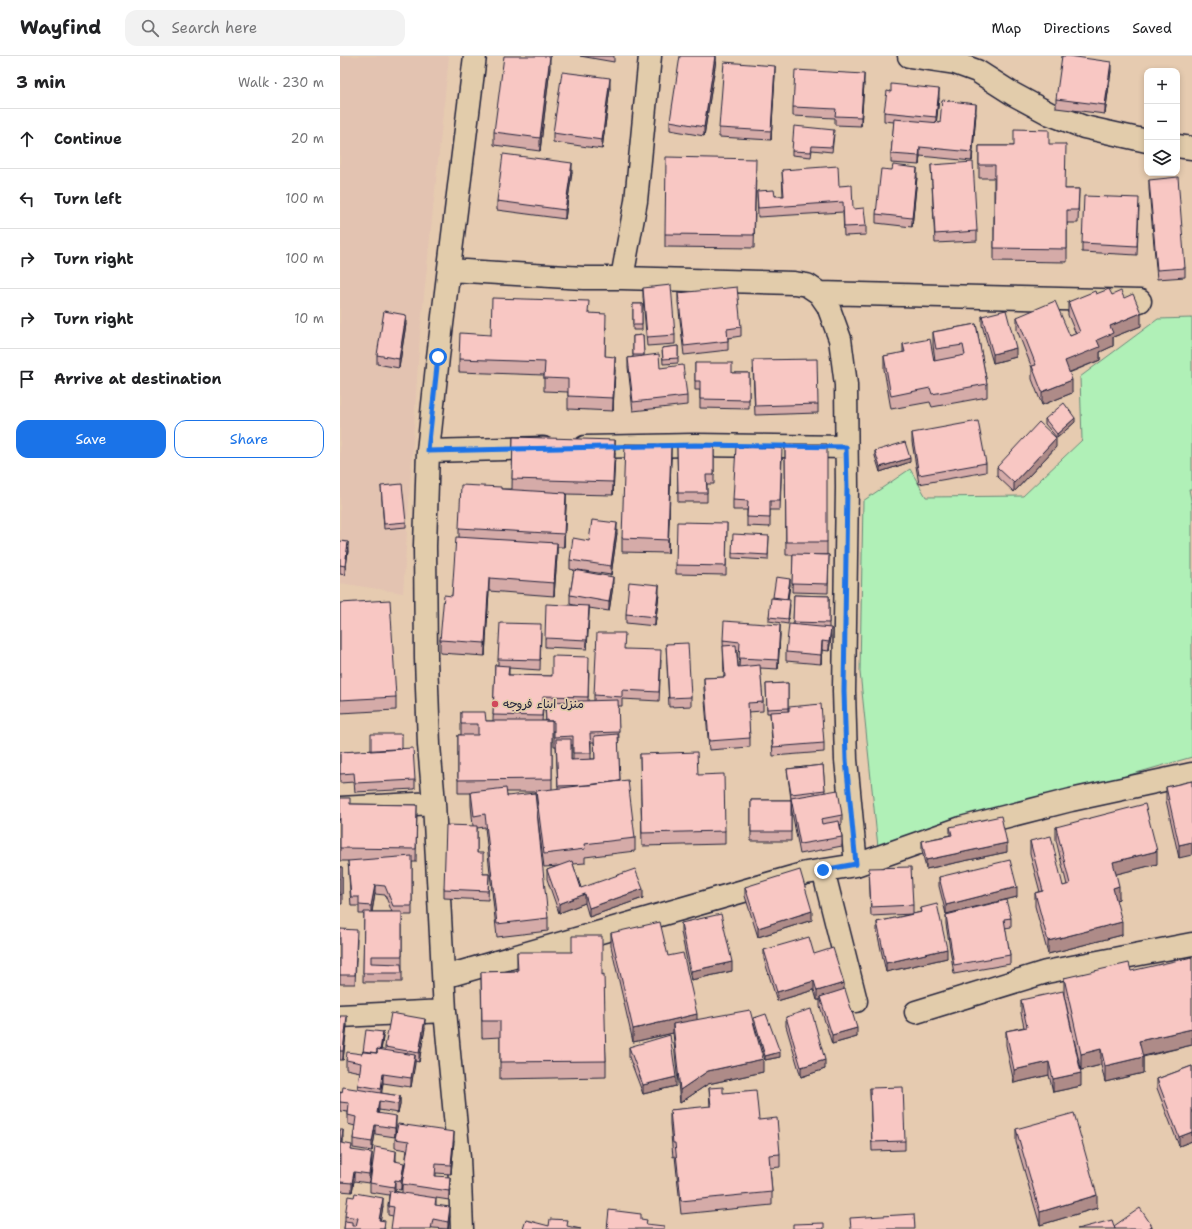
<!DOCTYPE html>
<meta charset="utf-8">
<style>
body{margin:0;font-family:"Shantell Sans","Playpen Sans Arabic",sans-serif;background:#f2f2f2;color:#202124}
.controls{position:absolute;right:12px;top:12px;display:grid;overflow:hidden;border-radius:8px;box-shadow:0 2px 6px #0003}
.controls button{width:36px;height:36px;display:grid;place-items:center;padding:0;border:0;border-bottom:1px solid #e0e0e0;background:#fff;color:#202124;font:20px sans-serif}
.stop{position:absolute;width:12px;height:12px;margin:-9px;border:3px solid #1a73e8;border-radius:50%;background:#fff}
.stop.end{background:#1a73e8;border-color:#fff;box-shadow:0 1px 4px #0008}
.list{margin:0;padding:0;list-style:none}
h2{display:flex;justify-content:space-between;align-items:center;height:52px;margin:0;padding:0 16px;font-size:17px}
h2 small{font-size:13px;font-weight:400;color:#757577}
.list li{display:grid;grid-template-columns:26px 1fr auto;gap:12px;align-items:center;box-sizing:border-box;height:60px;padding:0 16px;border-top:1px solid #e0e0e0}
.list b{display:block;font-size:15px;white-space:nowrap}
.list em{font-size:13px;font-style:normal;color:#757577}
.actions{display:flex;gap:8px;padding:12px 16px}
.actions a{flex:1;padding:9px 0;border:1px solid #1a73e8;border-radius:12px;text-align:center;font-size:14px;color:#1a73e8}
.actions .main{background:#1a73e8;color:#fff}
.icon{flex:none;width:22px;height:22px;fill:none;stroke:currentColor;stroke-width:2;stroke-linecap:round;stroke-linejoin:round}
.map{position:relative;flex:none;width:852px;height:1173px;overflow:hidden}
header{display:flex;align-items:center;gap:24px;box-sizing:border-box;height:56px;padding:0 20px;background:#fff;border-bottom:1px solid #e0e0e0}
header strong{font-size:19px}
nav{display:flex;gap:22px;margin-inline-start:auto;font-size:14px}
.search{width:280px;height:36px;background:#f2f2f2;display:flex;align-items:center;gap:10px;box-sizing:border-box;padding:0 14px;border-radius:12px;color:#757577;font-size:15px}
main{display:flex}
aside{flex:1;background:#fff}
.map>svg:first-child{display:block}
.built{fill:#e3c3b1}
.green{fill:#b0f0b7;stroke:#698979}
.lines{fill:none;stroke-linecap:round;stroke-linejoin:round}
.minor-casing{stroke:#22223b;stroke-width:25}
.minor{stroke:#e2ccab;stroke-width:22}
.wall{fill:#d5aba8;stroke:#22223b;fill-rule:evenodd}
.shaded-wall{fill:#ae8b88;stroke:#22223b}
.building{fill:#f8c7c3;stroke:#22223b}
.route{stroke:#1a73e8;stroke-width:5}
.poi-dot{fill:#d1495b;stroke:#e2ccab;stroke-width:1.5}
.labels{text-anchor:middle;stroke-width:3.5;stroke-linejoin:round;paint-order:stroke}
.poi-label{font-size:12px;fill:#22223b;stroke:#e2ccab;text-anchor:start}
</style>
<header>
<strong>Wayfind</strong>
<div class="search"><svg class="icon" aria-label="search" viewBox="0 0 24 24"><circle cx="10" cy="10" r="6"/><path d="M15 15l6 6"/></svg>Search here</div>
<nav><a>Map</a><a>Directions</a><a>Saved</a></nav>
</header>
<main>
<aside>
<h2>3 min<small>Walk · 230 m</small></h2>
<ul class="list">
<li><svg class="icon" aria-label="ahead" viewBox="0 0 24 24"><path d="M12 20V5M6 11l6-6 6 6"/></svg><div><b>Continue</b></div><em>20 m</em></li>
<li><svg class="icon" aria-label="left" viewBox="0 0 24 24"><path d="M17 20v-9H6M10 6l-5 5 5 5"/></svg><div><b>Turn left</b></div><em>100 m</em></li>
<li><svg class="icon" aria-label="right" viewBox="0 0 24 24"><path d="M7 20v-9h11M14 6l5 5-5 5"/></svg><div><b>Turn right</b></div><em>100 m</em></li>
<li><svg class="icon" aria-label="right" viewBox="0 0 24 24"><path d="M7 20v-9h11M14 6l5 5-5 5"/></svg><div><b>Turn right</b></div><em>10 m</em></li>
<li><svg class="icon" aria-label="arrive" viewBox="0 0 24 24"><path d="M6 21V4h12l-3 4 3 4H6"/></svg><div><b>Arrive at destination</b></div></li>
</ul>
<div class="actions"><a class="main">Save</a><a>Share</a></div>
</aside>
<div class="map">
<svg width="852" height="1173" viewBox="0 0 852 1173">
<rect width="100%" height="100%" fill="#e6cbb0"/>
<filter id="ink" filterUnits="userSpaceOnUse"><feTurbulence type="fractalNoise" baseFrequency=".025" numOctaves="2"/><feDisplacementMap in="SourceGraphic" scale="8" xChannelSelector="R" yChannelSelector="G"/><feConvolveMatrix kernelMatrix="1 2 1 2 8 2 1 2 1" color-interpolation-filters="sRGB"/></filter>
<g filter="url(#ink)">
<path class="built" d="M0,0h109l-29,278 -17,259 -63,-10z"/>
<path class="green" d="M852,262v171h-3l3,16v252l-314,90 -18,-175 3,-171 47,-32 16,28 97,-1 59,-56 -2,-63 78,-58z"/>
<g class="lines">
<g class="minor-casing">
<path id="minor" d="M569,0l46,7 22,8 36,23 37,20 34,13 63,14
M837,90l15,2
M109,214l135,8h38l14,-77 14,-145
M282,222l172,5 13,2 12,8 9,13 12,33 6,46 1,103 -3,203 2,69 10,105
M479,237l321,8
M245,391l110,-2 151,2
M88,395l115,-3
M0,752l94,-5
M483,814l33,131
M104,921l362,-104 50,-8 105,-37 110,-28 121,-26
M576,956l130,-40 146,-28
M0,960l105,-5
M122,1173l-3,-71 -14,-147 -11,-208 -5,-58 -3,-87 -1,-112 3,-95 10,-94 37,-301"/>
</g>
<use href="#minor" class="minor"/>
</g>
<path class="wall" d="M240,0h34v6z
M376,0v4l-12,76 -34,-6v-9z
M210,12l-10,83 -46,-6v-13z
M771,15l-6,43 -49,-6v-9z
M435,19l-4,65 -52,-3v-9z
M524,27l-3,43 -26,-1v-7l-42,-2v-9z
M270,32l-8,61 -49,-7v-9z
M599,42l-3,25h4l36,-10 -4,48 -52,-5 -1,9 -28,-2v-9l3,-32 -10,-1v-9z
M494,78l-2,18 -20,-2 -1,7 -19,-2v-4z
M709,88l16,45h14l-1,34h-11v39l-73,-1v-83h-15v-32h35z
M591,109l46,66v10l-42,2z
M442,114l57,16 14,23 13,17v9l-22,1 -1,-24 -85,5 -1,-26 18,5h8z
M232,116l-7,47 -68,-9v-9z
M416,116l-2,76 -89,-1v-13z
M577,121l-5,50 -36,-4v-9z
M809,124l36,88v9l-28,2 -8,-90z
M799,151l-2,48 -55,-3v-9z
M303,232l32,47v9l-28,2 -4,-49z
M338,237l63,34v9l-13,2v12l-44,5 -6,-53z
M756,238l16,1 12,3 17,28 -28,11v9l-13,6v8l-31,13 3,20 -30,12 -10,-26v-11l-15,-38v-13l53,19 6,-2 -8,-19v-13z
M293,248h9v26h-9z
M249,257l17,14 -1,29 10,14 -2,41 -45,-2v-17l-24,-1v-16l-85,-3v-13l32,-24z
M642,260l34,41 -23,6 -11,-38z
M66,268l-7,44 -22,-4v-9z
M636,268l11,60v13l-55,10 -2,-5 -39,7 -7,-40v-13l19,-3v-9l31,17 1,-1 -2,-15v-13z
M303,279l1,21 16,12 27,28v9l-54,6 -5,-44v-9l5,-1v-21z
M338,290v17l-15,1 -1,-16z
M355,307l37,10h17v36l-49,-1v-18h-5z
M413,313l65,35v9l-63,2z
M705,363l30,3 -18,16 -12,-14z
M572,377l74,30v9l-67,12 -7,-42z
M173,381l102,16 -2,42 -47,-1v12l-2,41h-7v9l-3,40 -65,-5 -4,65 -45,-3v-13l12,-44 7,-59v-9l42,-39h11z
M445,388l42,98v13h-14h16l-1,38 -36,-1 1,-37h-7z
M374,389v39h-7v18h-29l-1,-56z
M716,391l-42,45 -17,-16v-9z
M535,395l35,11 -30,10 -5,-16z
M331,402l-3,95 -46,-1v-14z
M442,402l-2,52h-10v17l-23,-1v-16h-14v-10z
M41,430l25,36v5l-22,2z
M387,467l-1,52 -50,-1v-9z
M277,477l-6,42 -33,-5 35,16 -4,25 -20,-3 -2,41 -42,-2v-9l33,-32 -8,-2v-9l4,-25 -4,-1v-9l19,-19z
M429,480l-1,24 -36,-2v-5z
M0,485l8,10 -3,24 -5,-1z
M450,528l-2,16 2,5 -2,19 -19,-3v-4l4,-20z
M319,538l-4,32 -29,-3v-9z
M454,539l35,1v32l2,9 -2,14 -7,-1 -1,14 -35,-3v-9l7,-27z
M0,547l56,94v13l-56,3z
M201,577l-1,37 -31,-2v7l43,1 37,-6 -1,31h6v-6l31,-46 36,11 -2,41 -37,-2v7h-4l1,35h-1l2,40 15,57v13l-50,6v6l-12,1 8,24 62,10 -54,19 -4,-14 -26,10 -12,-34v-9l12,-4 -15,1 -8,-62v-13h-30l1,4 41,122v13l-51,6 -12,-110 -8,1v25l6,21h6l-1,26 -44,-2v-9l29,-63 -2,-21v-12h-13v-58h3v-23l25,9h7l2,-56h3v-6zM203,653h2l1,12h-4zM212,675h2v15h2l2,43 -6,1zM251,686h3l1,17h-4zM231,689h2v15h-2z
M440,578l-2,35 -18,-1 3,34v9l-15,1 2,26v9l-41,3 -5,-62v-10l20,-1 -1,-37zM397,594l3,1 -1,16h-1z
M326,588l25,53v9l-22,1z
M448,627v28h1v-4l35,36v9l-51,4 -3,-43h-3l-1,-29z
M62,693l13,31v9l-60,3 -1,-10 -14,1v-31z
M300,698l58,21 27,56v13l-83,2z
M483,709l2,27 17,23v9l-2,1 2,12v9l-42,8 -9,-47v-8l-4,-30z
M852,725l-13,77 -13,-58v-13z
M0,742l10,6 67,1 -1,57h-4v53h-10v67h-39l1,-68h-5v-8h-8l-3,-45h-8zM35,838l10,1 7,17h-20z
M411,744h40v41h-40z
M610,771l57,25 -81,17 -4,-19v-9l28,-6z
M716,771l101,37 -41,10 3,25 -3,1 6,35 -74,19 -13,-48v-13l5,-1 -10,-38v-13l33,45 4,-1 -11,-45z
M0,811h2v37h-2z
M529,812l44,37v9l8,-2v-4l26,50 -61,14 -9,-40v-10l35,-8 -41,2z
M599,821l78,20 -71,17 -7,-28z
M405,831l67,33 -54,17 -13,-41z
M606,859l65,3v9l-6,1 5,27v9l-56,10 -8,-50z
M341,867l51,48 -41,9 -10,-48z
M0,873l17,10 -2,45h-15z
M271,877l57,23 29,64 66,52 -55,12 -28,19 -7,-70 -40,9 -22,-96z
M424,894l50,4 30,35 13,48 -25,7 -12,-38v-6h-3l-3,-10 -37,11 -13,-42z
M177,896l85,23 4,86v16l-106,2v-42l-18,1 -1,-66 36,-1z
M791,915l61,74 -49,12v16l-38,9 -4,-17 -20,5 -17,-75v-17z
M681,944l60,86 -28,6 -4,-17 -35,8 -8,-38v-14l18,-4 -3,-14z
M0,960l7,9 -4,35h-3z
M446,961l39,52 -24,8 -15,-51z
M414,962l26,39 -15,3 -11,-37z
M85,972l-6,34 -4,-1 -4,26 -28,-4 -2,10 19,3v9l-2,8 -19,-3 -1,3 18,12 -1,12 -20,-3 -3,17 -19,-3v-9l2,-13 -7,-2v-12l-8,-1v-19l2,1 16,-4 2,-17 -14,-3v-9l16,-6 21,-17 -2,13 4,1v-4z
M289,991l47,39 -33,8 -14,-37z
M852,1010v75l-13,5 -22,-58v-9z
M369,1032l14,5 36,27 21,34v13l-10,1 2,24v13l-91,9 -6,-58 -2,1 -3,-33v-14l40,-3z
M530,1032l35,53v9l-33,1z
M676,1073l81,79 -57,17 -24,-83z
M0,1074l3,10v3l9,7 20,12 -3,21 -15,-2 -2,11 -12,-1z
M55,1083l59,2 -3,33 -15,-1v3l14,10 -1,14 -13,-2v7l14,11 -2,13 -15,-1 -40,-12 -5,-1v-9l1,-11 -19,-3v-9l26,-23v2l8,10 -3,18 -6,-1v2l7,2v-9l5,-34 -12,-2z
M43,1151l-3,13 5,9h-41l1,-7v-6z"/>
<path class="shaded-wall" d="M210,0v12l-10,83v-13z
M375,0h1v4l-12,76v-9z
M771,6v9l-6,43v-9z
M435,10v9l-4,65v-9z
M524,18v9l-3,43v-9z
M270,22v10l-8,61v-9z
M599,33v9l-3,28v-9z
M636,48v9l-4,48v-9z
M580,91v9l-1,9v-9z
M232,107v9l-7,47v-9z
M577,112v9l-5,50v-9z
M801,257v13l-28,11v9l-13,6v8l-35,14v-13l32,-21 13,-14z
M66,259v9l-7,44v-9z
M676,292v9l-23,6v-9z
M275,301v13l-2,41v-13z
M732,324v13l-30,12v-13z
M735,362v4l-18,16v-4z
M716,382v9l-42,45v-9z
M275,384v13l-2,42v-13z
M331,389v13l-3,95v-13z
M570,402v4l-30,10v-5z
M226,437v13l-2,41v-13z
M277,467v10l-6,42v-9z
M8,486v9l-3,24v-9z
M217,487v13l-3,40v-13z
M273,521v9l-4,25v-9z
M149,522v13l-4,65v-13z
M450,523v5l-3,19v-4z
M319,529v9l-4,32v-9z
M249,550v9l-2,34v-9z
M440,569v9l-2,35v-9z
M491,572v9l-2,14v-9z
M482,585v9l-1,14v-9z
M852,786v13l-13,3v-13z
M667,787v9l-81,17v-9z
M817,795v13l-44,11v-13z
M35,829v9l-4,22v-10z
M779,830v13l-6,2v-13z
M677,831v10l-71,17v-9z
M303,833v9l-54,19v-9z
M245,838v9l-26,10v-9z
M472,855v9l-54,17v-9z
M782,866v13l-74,19v-13z
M607,893v9l-61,14v-9z
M392,906v9l-41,9v-9z
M474,925v9l-37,11v-9z
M504,927v9l-24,5v3h-3v-9z
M357,958v13l-24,-3v9l-40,9v-13z
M7,960v9l-4,35v-9z
M85,963v9l-6,34v-9z
M517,972v9l-25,7v-9z
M852,973v16l-53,12v-16z
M43,976v5l-3,22v-5z
M761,993v16l-20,5v-16z
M440,996v5l-15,3v-4z
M75,999v9l-4,23v-9z
M803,1001v16l-38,9v-16z
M423,1003v13l-55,12 -28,19v-13l28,-19z
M485,1004v9l-24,8v-10z
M709,1006v13l-35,8v-13z
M741,1017v13l-28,6v-13z
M43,1018v9l-2,15v-9z
M336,1021v9l-33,8v-9z
M60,1040v9l-2,8v-9z
M39,1045v9l-2,12v-9z
M56,1060v9l-1,12v-9z
M35,1069v9l-3,17v-9z
M3,1074v10l-2,12v-9z
M114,1076v9l-3,33v-9z
M852,1076v9l-13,5v-9z
M56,1095v9l-1,10v-9z
M32,1097v9l-3,21v-9z
M64,1107v9l-3,18v-9z
M14,1116v9l-2,11v-9z
M110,1121v9l-1,14v-9z
M55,1124v9l-1,7v-9z
M757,1139v13l-57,17v-13z
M43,1142v9l-4,22v-9z
M110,1151v9l-2,13v-7z
M812,1170v3h-5z"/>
<path class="building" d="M164,0h46l-10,82 -46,-6z
M340,0h35l-11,71 -34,-6z
M722,0h7l42,6 -6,43 -49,-6z
M384,6l51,4 -4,65 -52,-3z
M455,14l69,4 -3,43 -26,-1 1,-7 -43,-2z
M222,16l48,6 -8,62 -49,-7z
M551,28l48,5 -3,28 -52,-5 3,-21 4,1z
M602,44l34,4 -4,48 -52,-5 -1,9 -28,-2 3,-35 46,4z
M454,70l40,4 -2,17 -20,-1 -1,6 -19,-1z
M674,73l35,1v14h17l-1,45h14l-1,21h-11v39l-73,-1 1,-83h-16v-19h35z
M163,98l69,9 -7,47 -68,-9z
M326,101l90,2 -2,76 -89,-1z
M633,106l4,69 -42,3 -4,-69z
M553,109l24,3 -5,50 -36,-4 5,-45 11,1z
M498,110l1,20 13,-1 1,24 11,-1 2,18 -22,1 -1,-25 -85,6 -1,-17 17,-1 1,6h9l-2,-26z
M838,121l7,91 -28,2 -8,-90z
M744,140l55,2 -2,48 -55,-3z
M331,229l4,50 -28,2 -4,-49z
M397,231l4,40 -14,2 1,12 -44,5 -6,-53z
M769,233l3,6 9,-4 3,7 9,-4 8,19 -31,13 3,7 -16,7 3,7 -35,14 7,19 -30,12 -10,-26 4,-1 -19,-48 38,-16 15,35 10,-4 -12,-30 27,-11 1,3z
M152,242l97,3 -1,12 18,1 -1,42 10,1 -2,41 -45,-2v-17l-24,-1 1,-16 -86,-3 1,-26 31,2z
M293,248h9v21h-9z
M666,254l10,38 -23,6 -11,-38z
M44,255l22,4 -7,44 -22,-4z
M636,268l11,60 -55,10 -2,-6 -39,8 -7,-40 21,-4 -2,-8 27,-5 4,22 31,-6 -2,-10 -27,4 -3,-17z
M303,279l1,20h-11v-19z
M338,290v12l-15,1 -1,-11z
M319,298l1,14 23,-3 4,31 -54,6 -5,-44z
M477,303l1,45 -63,2 -2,-46z
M355,307h37v10h17v27l-49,-1v-18h-5z
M724,347l11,15 -18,16 -12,-15z
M638,365l8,42 -67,12 -7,-42z
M699,366l17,16 -42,45 -17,-16z
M173,381l102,3 -2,42 -101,-3z
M565,386l5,16 -30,9 -5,-16z
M285,388l46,1 -3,95 -46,-2z
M445,388h42v98h-41z
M374,389v30h-8l1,18h-29l-1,-47z
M396,390l46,2 -2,53h-10v17l-23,-1 1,-16 -15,-1z
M62,428l4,38 -22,2 -3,-38z
M121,429l40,2v2l65,4 -2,41 -105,-6z
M252,464l25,3 -6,43 -41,-6 3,-22 16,3z
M337,466l50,1 -1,43 -50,-1z
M393,478l36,2 -1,19 -36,-2z
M116,481l101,6 -3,40 -65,-5 -4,65 -45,-3 4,-45 8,1z
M0,485l8,1 -3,24 -5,-1z
M453,498l36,1 -1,29 -36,-1z
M234,514l39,7 -4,25 -39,-7z
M436,521l14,2 -3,20 -14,-2z
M289,526l30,3 -4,32 -29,-3z
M454,539l35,1v27l-36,-1z
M431,542l19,2 -2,19 -19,-2z
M50,544l6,97 -56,3v-97z
M206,548l43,2 -2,34 -42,-2z
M384,565l56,4 -2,35 -39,-2 1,-16 -17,-2z
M160,567l41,1 -1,36 -42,-1z
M449,568l42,4 -2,14 -7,-1 -1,14 -35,-3z
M257,577h28l-1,16 37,1 -2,42 -37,-2v7l-28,-2z
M348,587l3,54 -22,1 -3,-54z
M396,589l2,22 22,-2 3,37 -15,1 2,35 -41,3 -5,-63 21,-1 -2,-31z
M212,600l37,1 -1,40 -45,-1 -1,20 -49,-1 2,-50 14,1 -1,9 44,1z
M448,627v25l-21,1 -1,-25z
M278,644l1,32 -29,1 1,20h-18v-17l-19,1v-15h-2v-1h-6l-1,-19z
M481,648l3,39 -51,4 -3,-35 19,-1v-4z
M121,656h24l1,9h66v58l-94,1v-45h20v-11h-17z
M31,678h31v15l-31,2z
M278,678l2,47 -29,4 -33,1 -2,-47h15v21l24,-1 -1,-23z
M73,692l2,32 -60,3 -1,-10 -14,1v-22z
M357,696l1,23 26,-1 1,57 -83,2 -2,-79z
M483,709l2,25 -34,4 -4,-25z
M288,724l7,58 -51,6 1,5 -41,5 -8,-63z
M852,725v61l-13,3 -13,-58z
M166,732l1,8 28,-3 13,125 -51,6 -12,-110 -11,2 -3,-24z
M498,734l4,25 -21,4 1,5 17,-3 3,16 -42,7 -9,-46z
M0,742h10v6l67,1 -1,44 -76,-1z
M411,744h40v32h-40z
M805,748l12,47 -44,11 6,24 -6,2 9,34 -74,19 -13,-48 8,-2 -13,-50 21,-5 12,50 7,-2 -14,-57z
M661,760l6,27 -81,17 -4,-19 30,-6 -2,-8z
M106,769l31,1v27h6v21h6l-1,17 -44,-2z
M72,800v50h-19l-8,-20 -10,-1 -4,21 -12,-1v-8h-8l-3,-36z
M670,804l7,27 -71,18 -7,-28z
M232,805l9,27 54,-19 8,20 -54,19 -4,-14 -26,10 -12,-34z
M0,811h2v27l-2,1z
M571,811l2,38 -42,2 -2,-39z
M460,814l12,41 -54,17 -13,-41z
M666,844l5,18 -7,1 6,36 -56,10 -8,-50z
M597,848l10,45 -61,14 -9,-41 45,-10 -1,-4z
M24,856h38v44h-31v7l30,1 1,9h-39z
M381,858l11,48 -41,9 -10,-48z
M320,866l8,34 15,-3 14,61 -64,15 -22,-96z
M0,873l17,1 -2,45h-15z
M232,880h30v39l2,-1 2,87 -106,1v-41h-18l-1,-49 37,-1 -1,-19h55z
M469,881l5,17 19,-6 11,35 -27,8 -3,-10 -37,11 -13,-42z
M852,901v72l-53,12 4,16 -38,9 -4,-17 -20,5 -17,-76 65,-15 2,8z
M505,933l12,39 -25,7 -12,-38z
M723,935l18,82 -28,6 -4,-17 -35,8 -8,-39 21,-4 -6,-27z
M471,953l14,51 -24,7 -15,-50z
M410,954l13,49 -55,12 -28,19 -7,-66z
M51,957l34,6 -6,34 -34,-6z
M426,958l14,38 -15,4 -11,-38z
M0,960h7l-4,35h-3z
M26,974l17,2 -3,18 -3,-1v4l-14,-1z
M330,979l6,42 -33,8 -14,-38z
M37,993l38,6 -4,23 -28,-4 -2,15 -23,-4 3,-22 -15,-3 1,-8 15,2 1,-3 14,2z
M852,1010v66l-13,5 -22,-58z
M3,1031l57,9 -2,8 -19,-3 -2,12 19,3 -1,12 -20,-3 -3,17 -19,-3 3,-22 -8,-2 1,-12 -9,-1v-10l2,1z
M383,1031v6l33,-3 3,30 18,-2 3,36 -11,1 3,37 -91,9 -6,-58h-2l-3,-33 41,-4 -2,-18z
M563,1031l2,54 -33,1 -2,-54z
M734,1057l23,82 -57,17 -24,-83z
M58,1068l56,8 -3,33 -15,-1 -1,12 15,1 -1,14 -47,-7 7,-43 -14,-2z
M0,1074h3l-2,13 11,2 -1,5 21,3 -3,21 -15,-2 -2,11 -12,-1z
M35,1091l21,4 -1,10 9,2 -3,18 -6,-1 -1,7 -24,-4z
M50,1135l46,7 -1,7 15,2 -2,15 -15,-3 -2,10h-40l3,-22 -6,-1z
M15,1137l28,5 -4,22 6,1 -1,8h-40l1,-8 7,1v4h4l2,-8 -13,-2 3,-20 6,1z
M800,1152l12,18 -5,3h-32l-1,-3z
M269,1154l32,4v5l6,1 -1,4 18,2v3h-57z
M574,1158l1,15h-64l-1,-11z
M210,1163l18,1 -1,6 14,3h-58l3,-9 23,6z
M772,1164l3,9h-38z
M484,1167v6h-31v-5z"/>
</g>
<g class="lines" filter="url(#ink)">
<path class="route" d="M98,301l-10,94 267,-6 151,2 1,41 -3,203 2,69 10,104 -33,6"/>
</g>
<circle class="poi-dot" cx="155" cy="648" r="4"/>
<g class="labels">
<g class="poi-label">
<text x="163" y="652">منزل ابناء فروجه</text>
</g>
</g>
</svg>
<div class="controls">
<button>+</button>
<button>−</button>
<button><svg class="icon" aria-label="layers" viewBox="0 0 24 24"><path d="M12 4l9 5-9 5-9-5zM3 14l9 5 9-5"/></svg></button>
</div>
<div class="stop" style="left:98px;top:301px"></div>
<div class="stop end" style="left:483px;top:814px"></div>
</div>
</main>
